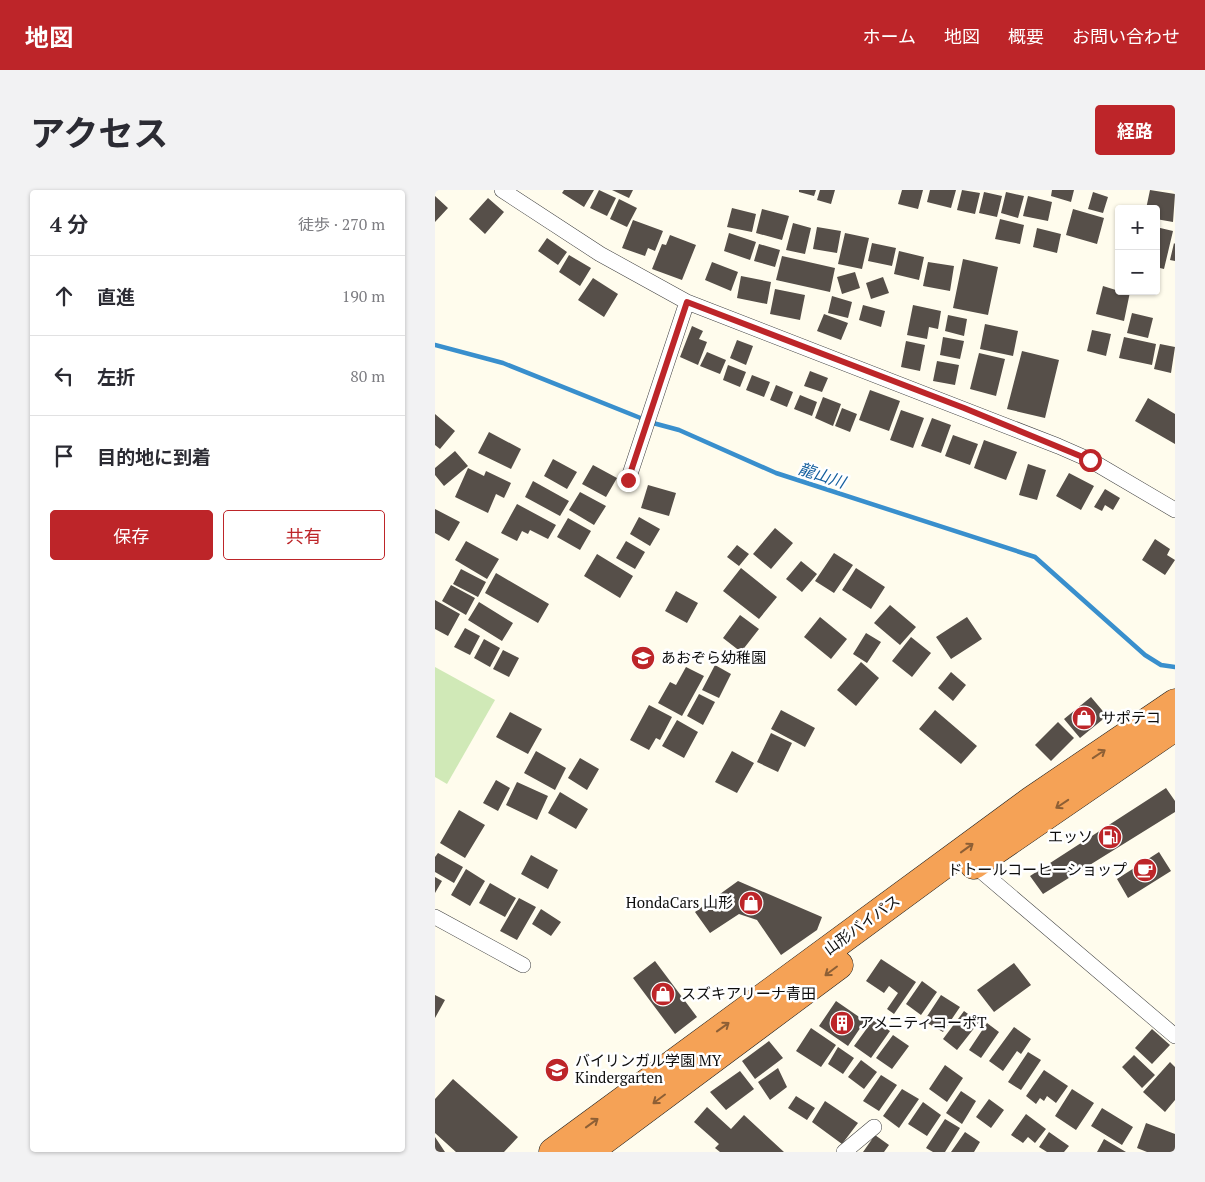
<!DOCTYPE html>
<html lang="ja">
<meta charset="utf-8">
<style>
body{margin:0;font-family:"PT Serif","Noto Sans JP",serif;background:#f2f2f3;color:#2b2b33}
.controls{position:absolute;right:15px;top:15px;display:grid;overflow:hidden;border-radius:5px;box-shadow:0 1px 4px #0004}
.controls button{width:45px;height:45px;display:grid;place-items:center;padding:0;border:0;border-bottom:1px solid #e1e1e2;background:#fff;color:#2b2b33;font:25px sans-serif}
.stop{position:absolute;width:15px;height:15px;margin:-11px;border:4px solid #bd2529;border-radius:50%;background:#fff}
.stop.end{background:#bd2529;border-color:#fff;box-shadow:0 1px 5px #0008}
.list{margin:0;padding:0;list-style:none}
h2{display:flex;justify-content:space-between;align-items:center;height:65px;margin:0;padding:0 20px;font-size:21px}
h2 small{font-size:16px;font-weight:400;color:#7c7c81}
.list li{display:grid;grid-template-columns:32px 1fr auto;gap:15px;align-items:center;box-sizing:border-box;height:80px;padding:0 20px;border-top:1px solid #e1e1e2}
.list b{display:block;font-size:19px;white-space:nowrap}
.list em{font-size:16px;font-style:normal;color:#7c7c81}
.actions{display:flex;gap:10px;padding:15px 20px}
.actions a{flex:1;padding:11px 0;border:1px solid #bd2529;border-radius:5px;text-align:center;font-size:18px;color:#bd2529}
.actions .main{background:#bd2529;color:#fff}
.icon{flex:none;width:28px;height:28px;fill:none;stroke:currentColor;stroke-width:2;stroke-linecap:round;stroke-linejoin:round}
.map{position:relative;flex:none;width:740px;height:962px;overflow:hidden;border-radius:5px}
header{display:flex;align-items:center;gap:30px;box-sizing:border-box;height:70px;padding:0 25px;background:#bd2529;color:#fff}
header strong{font-size:24px}
nav{display:flex;gap:28px;margin-inline-start:auto;font-size:18px}
.intro{display:flex;align-items:center;justify-content:space-between;box-sizing:border-box;height:120px;padding:0 30px}
h1{margin:0;font-size:35px}
.button{padding:12px 22px;border-radius:5px;background:#bd2529;color:#fff;font-size:18px;font-weight:700}
main{display:flex;gap:30px;padding:0 30px}
aside{flex:1;background:#fff;border-radius:5px;box-shadow:0 1px 4px #0004}
.map>svg:first-child{display:block}
.green{fill:#d0e9b7}
.lines{fill:none;stroke-linecap:round;stroke-linejoin:round}
.stream{stroke:#398fcd;stroke-width:4.5}
.building{fill:#564f49}
.street-casing{stroke:#404040;stroke-width:16}
.highway-casing{stroke:#1e1e1e;stroke-width:29}
.street{stroke:#fff;stroke-width:15}
.highway{stroke:#f5a256;stroke-width:28}
.oneway{stroke:#8d5f35}
.route{stroke:#bd2529;stroke-width:6}
.labels{text-anchor:middle;stroke-width:5;stroke-linejoin:round;paint-order:stroke}
.poi-label{font-size:15px;fill:#0d0d0d;stroke:#fff;text-anchor:start}
.street-label{font-size:15px;fill:#0d0d0d;stroke:#fff}
.water-label{font-size:16px;font-style:italic;fill:#16609f;stroke:#fff}
</style>
<header>
<strong>地図</strong>
<nav><a>ホーム</a><a>地図</a><a>概要</a><a>お問い合わせ</a></nav>
</header>
<div class="intro"><h1>アクセス</h1><a class="button">経路</a></div>
<main>
<aside>
<h2>4 分<small>徒歩 · 270 m</small></h2>
<ul class="list">
<li><svg class="icon" aria-label="ahead" viewBox="0 0 24 24"><path d="M12 20V5M6 11l6-6 6 6"/></svg><div><b>直進</b></div><em>190 m</em></li>
<li><svg class="icon" aria-label="left" viewBox="0 0 24 24"><path d="M17 20v-9H6M10 6l-5 5 5 5"/></svg><div><b>左折</b></div><em>80 m</em></li>
<li><svg class="icon" aria-label="arrive" viewBox="0 0 24 24"><path d="M6 21V4h12l-3 4 3 4H6"/></svg><div><b>目的地に到着</b></div></li>
</ul>
<div class="actions"><a class="main">保存</a><a>共有</a></div>
</aside>
<div class="map">
<svg width="740" height="962" viewBox="0 0 740 962">
<rect width="100%" height="100%" fill="#fffced"/>
<path class="green" d="M0,477l60,33 -48,84 -12,-7z"/>
<g class="lines">
<path class="stream" d="M0,155l68,18 150,60 26,7 97,43 259,84 110,98 16,10 14,2"/>
</g>
<path class="building" d="M129,0h30l-10,17 -22,-14z
M164,0l17,8 -9,18 -17,-8z
M177,0h21l-4,8z
M364,0h17l-2,6 -15,-4z
M385,0h15l-4,14 -14,-4z
M467,0h21l-5,19 -20,-5z
M495,0h26l-5,18 -24,-6z
M527,0l18,3 -5,21 -18,-4z
M617,0h22l-3,12 -20,-6z
M715,0l25,4 -2,28 -17,-3v-10h-10z
M549,2l18,4 -5,21 -18,-4z
M571,2l18,4 -6,22 -17,-5z
M658,2l15,5 -5,16 -15,-4z
M0,6l13,12 -13,14z
M593,6l24,6 -4,19 -25,-5z
M53,8l16,14 -19,22 -16,-15z
M184,9l18,9 -10,19 -17,-8z
M297,18l24,6 -4,18 -25,-5z
M327,19l27,7 -7,24 -26,-7z
M638,19l31,9 -7,26 -31,-9z
M565,29l24,6 -4,19 -25,-5z
M198,30l30,11 -8,20 -7,-3 -3,8 -23,-8z
M358,33l18,5 -6,26 -19,-4z
M382,37l24,4 -4,22 -24,-4z
M721,37l17,4 -9,38 -8,-2z
M602,38l24,6 -4,19 -24,-6z
M294,43l27,9 -6,18 -26,-9z
M410,43l24,5 -7,31 -24,-5z
M235,45l26,10 -14,35 -30,-11 10,-25 4,1z
M112,48l20,14 -9,13 -20,-14z
M437,53l24,5 -4,18 -24,-5z
M739,53l1,1v17l-5,-1z
M324,54l21,6 -5,17 -21,-6z
M464,61l25,6 -5,23 -25,-6z
M134,65l22,13 -11,18 -21,-14z
M347,66l53,12 -5,24 -54,-12z
M528,69l35,8 -10,48 -35,-7z
M277,72l26,10 -7,19 -26,-11z
M493,72l26,4 -4,25 -27,-5z
M420,82l5,16 -18,6 -5,-17z
M306,86l30,6 -4,22 -30,-6z
M448,87l6,16 -18,6 -5,-16z
M158,88l25,16 -14,23 -26,-17z
M668,96l16,5 11,1 -6,29 -28,-7z
M340,99l30,6 -5,25 -30,-6z
M397,106l20,6 -4,16 -20,-5z
M428,115l22,6 -4,16 -22,-7z
M478,115l28,6 -3,18 -9,-2 -2,12 -20,-4z
M697,123l21,5 -5,20 -21,-5z
M389,124l24,9 -7,17 -24,-9z
M513,125l19,4 -3,17 -19,-5z
M550,134l33,7 -5,25 -33,-7z
M257,136l11,5 -4,8 8,3 -9,23 -18,-8z
M657,140l19,4 -5,22 -19,-5z
M508,147l21,4 -4,18 -20,-4z
M689,147l32,7 -4,21 -33,-7z
M302,150l16,6 -7,19 -16,-7z
M471,151l19,4 -5,26 -19,-4z
M725,154l15,3 -4,26 -17,-4z
M587,161l37,9 -14,58 -38,-9z
M272,162l19,8 -6,14 -20,-8z
M544,163l26,6 -9,37 -26,-7z
M502,171l22,4 -4,20 -22,-4z
M293,175l18,7 -6,15 -17,-7z
M375,181l18,7 -6,14 -18,-6z
M317,185l18,7 -6,15 -18,-7z
M341,195l17,7 -6,15 -17,-7z
M435,200l30,11 -11,30 -30,-11z
M365,205l17,7 -5,14 -18,-7z
M388,207l18,7 -8,22 -18,-8z
M713,208l27,16v30l-40,-23z
M407,218l15,6 -7,18 -15,-6z
M466,220l23,8 -11,30 -23,-8z
M0,224l20,17 -15,18 -5,-4z
M497,228l19,7 -10,28 -20,-7z
M54,242l32,17 -10,20 -33,-16z
M518,245l25,9 -8,21 -25,-9z
M549,250l33,12 -11,28 -32,-12z
M20,261l13,15 -24,20 -9,-11v-7z
M118,269l24,13 -10,17 -23,-13z
M593,274l18,6 -9,30 -18,-5z
M158,275l24,13 -11,19 -24,-13z
M33,278l16,8 2,-5 25,12 -7,15 -8,-4 -8,19 -33,-16z
M634,283l25,13 -13,24 -25,-14z
M98,291l36,20 -9,15 -35,-19z
M213,295l28,8 -7,23 -28,-8z
M670,299l15,9 -7,12 -8,-5 -3,6 -8,-4z
M145,302l26,14 -12,19 -25,-15z
M82,314l39,21 -8,14 -18,-9 -2,4 -6,-3 -5,10 -16,-8z
M0,319l25,13 -11,19 -14,-8z
M204,327l21,12 -10,17 -20,-12z
M133,328l23,13 -11,19 -23,-13z
M340,338l18,15 -22,26 -18,-15z
M720,349l15,10 -3,6 8,5 -10,15 -23,-15z
M31,351l33,18 -12,20 -32,-19z
M191,351l19,11 -10,17 -19,-11z
M302,355l12,9 -10,12 -12,-9z
M399,363l19,12 -19,28 -19,-12z
M162,364l36,22 -13,22 -36,-22z
M366,371l16,13 -15,18 -16,-13z
M306,378l36,29 -18,22 -36,-28z
M421,378l29,19 -14,22 -29,-19z
M26,379l25,13 -8,15 -25,-13z
M61,383l53,31 -11,19 -53,-30z
M16,395l24,13 -9,17 -24,-14z
M241,401l22,12 -11,20 -22,-12z
M0,410l25,14 -12,22 -13,-7z
M44,412l34,21 -11,18 -34,-21z
M455,415l26,22 -16,18 -26,-22z
M305,425l19,14 -18,23 -18,-14z
M385,427l27,22 -16,20 -27,-22z
M532,427l15,22 -31,20 -15,-22z
M30,438l15,8 -10,19 -16,-8z
M431,443l15,9 -14,21 -14,-9z
M476,447l20,16 -19,24 -20,-16z
M49,449l16,9 -10,19 -16,-9z
M68,460l16,8 -10,19 -16,-8z
M426,472l18,16 -23,28 -19,-16z
M280,475l16,9 -12,24 -17,-8z
M251,477l18,9 -22,40 -24,-13 12,-21 6,3z
M516,482l15,13 -13,16 -15,-13z
M264,504l16,8 -12,23 -16,-9z
M656,507l16,19 -27,22 -16,-19z
M214,515l23,12 -12,23 -4,-2 -7,12 -19,-10z
M346,520l34,18 -10,19 -34,-18z
M500,520l42,36 -16,18 -42,-35z
M75,522l32,17 -14,25 -32,-17z
M242,530l21,12 -14,26 -22,-12z
M623,532l16,16 -23,23 -16,-16z
M336,543l21,10 -14,29 -21,-10z
M101,561l30,17 -11,22 -31,-17z
M297,561l22,12 -17,30 -22,-11z
M145,568l19,11 -12,21 -19,-12z
M61,590l14,8 -12,23 -15,-8z
M82,592l31,14 -11,24 -31,-15z
M731,598l9,13v11l-132,82 -13,-18z
M125,602l28,17 -12,20 -28,-16z
M24,620l26,15 -20,33 -25,-15z
M724,662l12,19 -43,27 -11,-19z
M3,663l25,14 -9,16 -19,-11v-15z
M96,665l27,15 -10,19 -27,-15z
M31,679l19,12 -15,25 -19,-11z
M0,687l7,4 -7,12z
M303,691l84,36 -5,13 -36,25 -24,-35 -18,-6 -29,19 -15,-21z
M55,693l26,15 -11,19 -26,-14z
M84,708l17,9 -19,33 -17,-9z
M106,719l20,13 -10,14 -19,-12z
M446,769l35,23 -22,32 -7,-5 11,-16 -9,-7 -5,7 -18,-12z
M220,771l42,56 -22,17 -42,-56z
M579,773l17,22 -37,27 -17,-22z
M487,791l15,11 -16,23 -15,-11z
M0,805l10,5 -10,18z
M506,805l19,12 -17,25 -19,-11z
M401,811l29,20 -17,25 -29,-20z
M529,821l15,11 -22,28 -14,-11z
M438,830l17,11 -19,27 -17,-12z
M552,833l12,9 -18,26 -12,-8z
M579,837l17,12 -10,15 -4,-3 -14,20 -14,-10z
M376,838l25,17 -15,22 -25,-16z
M717,839l18,16 -18,19 -17,-16z
M458,845l16,11 -17,23 -16,-11z
M334,851l14,17 -28,21 -13,-18z
M403,857l16,11 -11,16 -15,-10z
M593,862l13,8 -20,30 -13,-8z
M699,865l21,20 -13,13 -20,-21z
M426,870l16,12 -13,17 -16,-12z
M735,872l5,5v33l-10,12 -22,-20z
M510,875l18,13 -16,24 -18,-13z
M343,878l9,19 -17,13 -12,-18z
M609,880l24,16 -12,17 -9,-7 -3,5 -4,-3 -4,6 -10,-8z
M305,881l14,18 -28,21 -16,-18z
M446,885l16,10 -18,26 -16,-10z
M18,889l65,58 -14,15h-48l-21,-19v-34z
M467,899l17,10 -20,29 -16,-12z
M637,899l22,14 -18,27 -21,-14z
M526,901l15,10 -14,23 -16,-11z
M361,906l19,12 -8,12 -19,-12z
M554,909l15,11 -13,18 -15,-11z
M390,911l33,22 -16,21 -30,-22z
M488,912l18,13 -14,21 -19,-12z
M272,917l24,22 13,-14 40,37h-64l-5,-4 4,-4 -25,-22z
M667,918l31,19 -11,18 -31,-19z
M591,924l20,15 -11,14 -7,-6 -5,6 -12,-8z
M510,929l15,9 -15,24h-12l-7,-4z
M711,933l29,11v18h-28l-10,-4z
M530,942l15,10 -6,10h-23z
M614,942l20,14 -5,6h-17l-8,-5z
M440,945l14,10 -5,7h-21z
M0,947l10,15h-10z
M669,949l22,13h-29z"/>
<g class="lines">
<g class="street-casing">
<path id="street" d="M67,0l98,64 87,48 371,144 32,14 85,50
M193,290l59,-178
M539,675l201,171
M0,727l88,48
M409,962l30,-25"/>
</g>
<g class="highway-casing">
<path id="highway" d="M539,675l201,-138
M118,962l479,-352 143,-97
M153,962l251,-187"/>
</g>
<use href="#street" class="street"/>
<use href="#highway" class="highway"/>
</g>
<defs><path id="oneway-shaft" d="M-6 0H5M1.5-3L5.5 0L1.5 3" fill="none" stroke-width="1.6" stroke-linecap="round" stroke-linejoin="round" transform="scale(1.25)"/></defs>
<g class="oneway">
<use href="#oneway-shaft" transform="translate(664 564) rotate(-34)"/>
<use href="#oneway-shaft" transform="translate(627 614) rotate(146)"/>
<use href="#oneway-shaft" transform="translate(532 658) rotate(-36)"/>
<use href="#oneway-shaft" transform="translate(396 781) rotate(143)"/>
<use href="#oneway-shaft" transform="translate(288 837) rotate(-36)"/>
<use href="#oneway-shaft" transform="translate(224 909) rotate(143)"/>
<use href="#oneway-shaft" transform="translate(157 933) rotate(-36)"/>
</g>
<g class="lines">
<path class="route" d="M193,290l59,-178 277,106 126,52"/>
</g>
<defs>
<g id="school-disc" transform="scale(1.25)"><circle r="9.5" fill="#bd2529" stroke="#fff"/><path d="M0-5L7-2L0 1L-7-2ZM-4 1L0 2.5L4 1V4Q0 6-4 4Z" fill="#fff"/></g>
<g id="shop-disc" transform="scale(1.25)"><circle r="9.5" fill="#bd2529" stroke="#fff"/><path d="M-5-2.5h2.3a2.7 3.5 0 0 1 5.4 0H5L5.5 6h-11ZM-1.5-2.5h3a1.5 2.3 0 0 0-3 0Z" fill="#fff"/></g>
<g id="fuel-disc" transform="scale(1.25)"><circle r="9.5" fill="#bd2529" stroke="#fff"/><path d="M-5.5-6h7V0h2V4h1.3V-2.5L3-4.5l.8-.8L6-3V5H2.5V1h-1V6h-7ZM-4.2-4.7v3.2H.2V-4.7Z" fill="#fff"/></g>
<g id="cafe-disc" transform="scale(1.25)"><circle r="9.5" fill="#bd2529" stroke="#fff"/><path d="M-5.5-4.5H6V0H3Q3 3.5 0 3.5H-2.5Q-5.5 3.5-5.5 0ZM3-3.2v2h1.7v-2ZM-6 4.5H4V6H-6Z" fill="#fff"/></g>
<g id="building-disc" transform="scale(1.25)"><circle r="9.5" fill="#bd2529" stroke="#fff"/><path d="M-4-6H4V6H1V3H-1V6H-4ZM-2.5-4.3h1.7v1.8h-1.7ZM.8-4.3h1.7v1.8H.8ZM-2.5-1h1.7V.8h-1.7ZM.8-1h1.7V.8H.8Z" fill="#fff"/></g>
</defs>
<g fill-rule="evenodd">
<use href="#school-disc" x="208" y="468"/>
<use href="#shop-disc" x="649" y="528"/>
<use href="#fuel-disc" x="675" y="647"/>
<use href="#cafe-disc" x="710" y="680"/>
<use href="#shop-disc" x="316" y="713"/>
<use href="#shop-disc" x="228" y="804"/>
<use href="#building-disc" x="407" y="833"/>
<use href="#school-disc" x="122" y="880"/>
</g>
<g class="labels">
<g class="poi-label">
<text x="226" y="473">あおぞら幼稚園</text>
<text x="666" y="533">サポテコ</text>
<text x="658" y="652" text-anchor="end">エッソ</text>
<text x="692" y="685" text-anchor="end">ドトールコーヒーショップ</text>
<text x="298" y="718" text-anchor="end">HondaCars 山形</text>
<text x="246" y="809">スズキアリーナ青田</text>
<text x="424" y="838">アメニティコーポT</text>
<text x="140" y="876">バイリンガル学園 MY<tspan x="140" dy="17">Kindergarten</tspan></text>
</g>
<g class="street-label">
<text transform="translate(427 735) rotate(-36)" y="5">山形バイパス</text>
</g>
<g class="water-label">
<text transform="translate(387 285) rotate(18)" y="6">龍山川</text>
</g>
</g>
</svg>
<div class="controls">
<button>+</button>
<button>−</button>
</div>
<div class="stop" style="left:655px;top:270px"></div>
<div class="stop end" style="left:193px;top:290px"></div>
</div>
</main>
